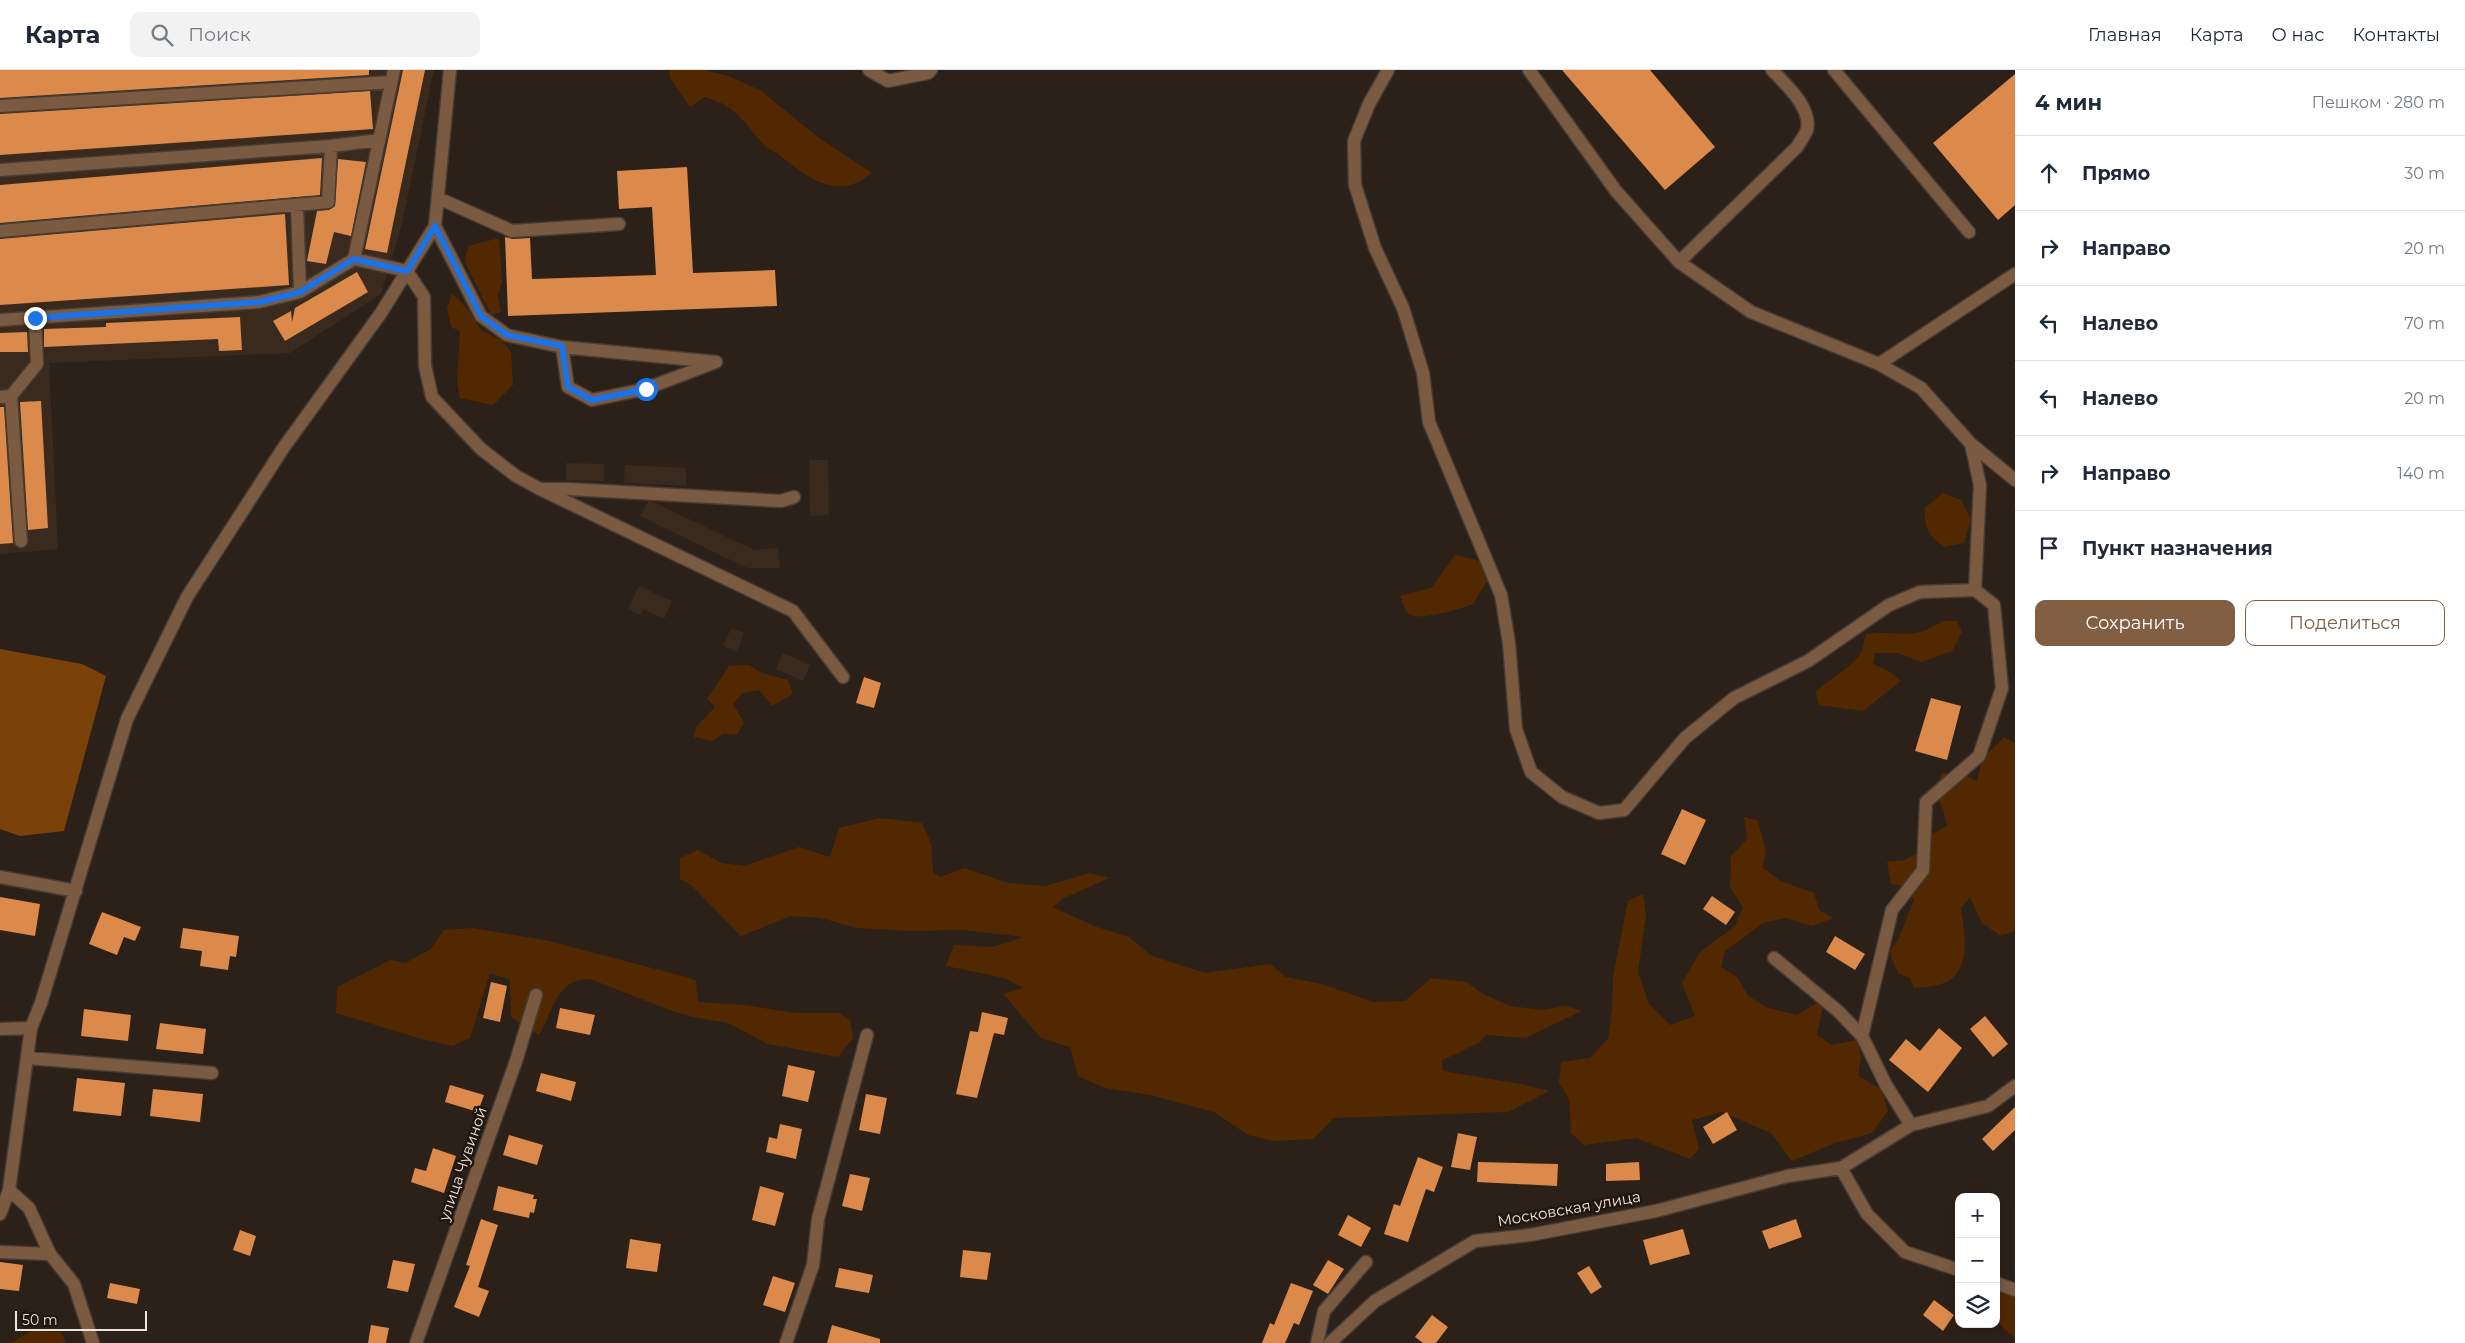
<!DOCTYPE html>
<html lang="ru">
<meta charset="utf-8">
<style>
body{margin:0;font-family:Montserrat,sans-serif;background:#f2f2f3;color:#1f2937}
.controls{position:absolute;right:15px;bottom:15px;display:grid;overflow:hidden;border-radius:10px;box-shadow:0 2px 12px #0003}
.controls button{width:45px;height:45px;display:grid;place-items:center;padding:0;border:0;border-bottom:1px solid #e0e1e3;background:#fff;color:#1f2937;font:25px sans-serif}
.scale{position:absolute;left:15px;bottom:12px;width:132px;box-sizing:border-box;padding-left:5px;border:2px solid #ece4df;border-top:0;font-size:14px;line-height:18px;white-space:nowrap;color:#ece4df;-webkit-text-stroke:4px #22170f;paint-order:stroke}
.stop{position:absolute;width:15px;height:15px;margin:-11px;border:4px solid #1a73e8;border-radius:50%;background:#fff}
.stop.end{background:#1a73e8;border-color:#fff;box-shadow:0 1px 5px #0008}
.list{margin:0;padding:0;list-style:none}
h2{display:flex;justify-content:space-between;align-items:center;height:65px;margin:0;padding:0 20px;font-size:21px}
h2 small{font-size:16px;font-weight:400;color:#747a83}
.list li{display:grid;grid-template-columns:32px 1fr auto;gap:15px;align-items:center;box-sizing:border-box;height:75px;padding:0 20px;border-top:1px solid #e0e1e3}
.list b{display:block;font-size:19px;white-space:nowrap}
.list em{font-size:16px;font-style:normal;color:#747a83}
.actions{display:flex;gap:10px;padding:15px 20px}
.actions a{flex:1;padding:11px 0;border:1px solid #825e43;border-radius:10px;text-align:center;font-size:18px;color:#825e43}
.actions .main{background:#825e43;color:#fff}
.icon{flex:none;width:28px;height:28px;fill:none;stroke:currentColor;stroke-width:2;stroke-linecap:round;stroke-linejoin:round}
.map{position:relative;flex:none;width:2015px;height:1273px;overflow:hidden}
header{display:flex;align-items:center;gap:30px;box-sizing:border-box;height:70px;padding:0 25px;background:#fff;border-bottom:1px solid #e0e1e3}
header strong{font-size:24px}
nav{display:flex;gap:28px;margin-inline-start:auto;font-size:18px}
.search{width:350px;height:45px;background:#f2f2f3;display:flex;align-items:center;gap:12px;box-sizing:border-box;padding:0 18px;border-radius:10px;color:#747a83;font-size:19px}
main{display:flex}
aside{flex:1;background:#fff}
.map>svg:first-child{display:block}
.built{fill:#3a2a1d}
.green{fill:#522800}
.water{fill:#7a4109}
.building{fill:#db8a4b}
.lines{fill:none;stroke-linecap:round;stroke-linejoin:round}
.minor-casing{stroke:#473c34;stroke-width:15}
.minor{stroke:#7b5a42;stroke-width:12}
.route{stroke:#1a73e8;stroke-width:6}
.labels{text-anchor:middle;stroke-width:5;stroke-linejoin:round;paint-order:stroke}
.street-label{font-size:15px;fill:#ece4df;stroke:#22170f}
</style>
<header>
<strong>Карта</strong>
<div class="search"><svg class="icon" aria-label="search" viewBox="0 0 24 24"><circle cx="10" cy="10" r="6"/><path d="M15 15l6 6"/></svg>Поиск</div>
<nav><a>Главная</a><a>Карта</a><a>О нас</a><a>Контакты</a></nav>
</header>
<main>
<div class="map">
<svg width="2015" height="1273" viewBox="0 0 2015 1273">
<rect width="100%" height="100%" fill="#2c2118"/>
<path class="built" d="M0,0h434l-33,158 -20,66 -91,59 -241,10 9,186 -58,5z
M809,390h19l1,55 -19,1z
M566,393l38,1v17l-38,-1z
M625,395l61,3v18l-62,-3z
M649,430l105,50 24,-2 2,20h-33l-107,-52z
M639,516l33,15 -8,18 -21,-10 -2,6 -13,-6z
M731,558l13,5 -7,19 -14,-6z
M783,583l27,12 -7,16 -27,-12z"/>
<path class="green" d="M669,0h35l24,6 32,14 59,48 53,35c-5,3 -10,8 -16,10 -27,12 -56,-11 -75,-27 -4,-4 -11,-5 -16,-10 -22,-24 -27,-39 -60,-49l-15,10 -20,-29z
M499,168l3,43 -4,15 3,16 -10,3 -26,-53 3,-16z
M452,223l16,17 14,21 19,9 10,12 2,33 -20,20 -33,-7 -3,-17 3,-50 -9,-4 -4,-19z
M1943,423l18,7 10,20 -7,23 -19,4c-17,-10 -21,-20 -20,-39z
M1455,485l22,5 13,16 -17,28c-10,4 -55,18 -64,10 -4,-4 -7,-13 -9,-18l31,-8z
M1942,551h15l5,11 -10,19 -30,11 -24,-9h-23l-2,11 17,8 11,9 -38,30 -45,-6 -2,-14c11,-9 39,-27 44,-37 3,-6 4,-13 6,-20 31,-4 47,8 76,-13z
M749,595l13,8 26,7 5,14 -21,12 -13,-16 -16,3 -10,11 11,19 -7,11h-14l-11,7 -18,-4 2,-10 19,-20 -8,-8 22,-33z
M2004,667l11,6v188l-14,5 -19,-13 -12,-26 -9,11c4,26 12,69 -23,77 -8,2 -16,2 -24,3l-4,-10 -12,-5 -9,-21 9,-12 16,-40 -10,-14 -13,-2 -4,-22 17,-2 25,-12 3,-14 15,-8 -4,-17 -7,-13 5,-22 15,-3 21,10 5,-22z
M1744,747l14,4 8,31 -4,15 19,14 33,12 5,17 14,8 -21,8 -26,-8 -23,5 -38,28 -4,16 17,11 10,18 20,12 29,7 28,-17 -8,37 15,10 25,-5 4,16 -3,20 23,13 7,22 -16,22 -37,10 -43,18 -21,-28 -49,-21 -30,8 7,29 -9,10 -54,-21 -52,7 -13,-12 -2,-34 -10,-16 2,-21 29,-4 18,-19 4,-32 1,-31 15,-75 15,-7 3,21 -8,57 11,32 21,21 25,-9 -13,-33 18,-31 34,-25 9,-19 -13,-21 1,-31 16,-17z
M880,748l42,5 9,20 2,29 7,5 25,-9 43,15 38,3 43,-13 20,5 -45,20 -11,9 41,19 35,11 23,19 53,17 65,-9 16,13 36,7 52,18 31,-1 26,-23 36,4 16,12 27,12 32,4 24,-4 16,5 -57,27 -39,-3 -6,7 -39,19 2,10 78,13 28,7 -41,21 -174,6 -21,21 -39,2 -26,-6 -34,-23 -64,-17 -45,-7 -27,-12 -8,-29 -29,-9 -38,-44 20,-6 -19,-10 -58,-12 8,-21 38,2 32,-10 -62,-7 -53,1 -52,-3 -36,-10 -30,-2 -50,20 -50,-51 -11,-6v-21l18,-8 23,13 23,3 55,-19 31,10 9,-29z
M473,858l76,13 137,36 10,4 2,21 46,3 52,8h43l11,7 3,18 -15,19 -70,-13 -40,-21 -36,-6 -25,-8 -77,-30c-35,0 -36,32 -51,56l-28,-18 -1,-37 -20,-7 -20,65 -18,8 -34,-8 -82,-25 1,-26 54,-27 14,3 26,-14 13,-19z
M1996,1212l19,12v43c-24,-14 -19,-30 -19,-55z
M31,1261l30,1 5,11h-55z"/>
<path class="water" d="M0,579l82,15 24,12 -42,155 -44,5 -20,-7z"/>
<path class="building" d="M0,0h369v5l-369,23z
M403,0h22l-38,183 -22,-4z
M1562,0h88l65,77 -50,43z
M2015,4v131l-17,15 -65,-77z
M370,21l3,38 -373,26v-41z
M322,88l-2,37 -320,28v-38z
M338,89l28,3 -15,74 -17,-4 -8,32 -19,-3 10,-50 12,-1 6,-4z
M687,97l6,106 82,-3 2,36 -269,10 -3,-79 8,2 17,-1 2,41 124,-4 -4,-68 -33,2 -2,-38z
M285,144l4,71 -289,20v-66z
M357,202l11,20 -83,49 -12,-20 18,-10 1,11 3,-14z
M240,247l2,33 -23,1 -1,-12 -174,8v-18l62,-2v-4z
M27,262l1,20h-28v-19z
M41,331l7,127 -20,2 -8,-128z
M0,337h4l9,136 -13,1z
M864,607l17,6 -7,25 -18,-5z
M1931,628l30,8 -14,54 -32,-9z
M1682,739l24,11 -21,45 -24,-11z
M1712,826l23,16 -9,13 -23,-16z
M0,827l40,7 -5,32 -35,-6z
M102,842l39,15 -6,14 -11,-4 -7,18 -28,-11z
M183,858l56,8 -3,21 -6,-1 -2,14 -28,-4 2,-15 -22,-3z
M1835,866l30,18 -10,16 -29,-18z
M491,912l16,4 -7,36 -17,-4z
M560,938l35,7 -5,20 -34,-7z
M84,939l47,6 -3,26 -47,-5z
M982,942l26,6 -4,17 -10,-2 -17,65 -21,-4 14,-63 8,1z
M1985,946l23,28 -15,13 -23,-28z
M160,953l46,6 -3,25 -47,-5z
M1939,958l23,20 -34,44 -39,-32 17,-21 14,12z
M788,995l27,6 -7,31 -26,-6z
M541,1003l35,9 -5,19 -35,-10z
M77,1008l48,5 -4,33 -48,-5z
M450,1015l34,10 -6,17 -33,-10z
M153,1019l50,5 -3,28 -50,-6z
M866,1024l21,4 -7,36 -21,-4z
M2015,1037v23l-22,21 -11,-12z
M1727,1042l10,18 -24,14 -10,-17z
M780,1054l22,5 -6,30 -30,-7 3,-15 8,2z
M1458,1063l19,4 -7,33 -19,-3z
M509,1065l34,10 -6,20 -34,-10z
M433,1078l23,8 -12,37 -33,-11 4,-14 11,3z
M1418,1087l25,10 -9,25 -8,-3 -18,53 -24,-8 10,-30 6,2z
M1478,1092l80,2 -1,22 -80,-4z
M1639,1092l1,18 -34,1v-17z
M850,1104l20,4 -8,33 -20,-5z
M498,1116l36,9 -1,4h4l-3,14 -4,-1 -1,6 -36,-8z
M760,1116l24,7 -9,33 -23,-6z
M1348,1145l23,13 -10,19 -23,-12z
M481,1149l17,6 -20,62 11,4 -10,26 -25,-10 16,-41 -4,-1z
M1796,1149l6,18 -33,12 -7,-18z
M1683,1159l7,25 -40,11 -7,-25z
M240,1160l16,6 -6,20 -17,-6z
M630,1169l31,5 -4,28 -31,-4z
M963,1180l28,3 -4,27 -27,-3z
M393,1190l22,4 -7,28 -21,-4z
M1328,1190l16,9 -16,25 -15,-9z
M0,1192l23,3 -4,26 -19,-2z
M1589,1196l13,21 -11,7 -14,-21z
M839,1198l34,7 -4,18 -34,-6z
M773,1206l22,7 -10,29 -22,-7z
M110,1213l30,6 -3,15 -30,-6z
M1291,1213l22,8 -14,34 -5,-2 -9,20h-23l8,-20 4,2z
M1934,1230l20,15 -11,16 -20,-16z
M1432,1245l16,12 -12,16h-13l-8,-6z
M371,1255l18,3 -3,15h-18z
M832,1255l48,14v4h-53z"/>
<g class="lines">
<g class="minor-casing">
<path id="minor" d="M869,0l19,11 40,-8 3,-3
M1388,0l-19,34 -15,37 1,44 20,63 28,60 20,65 6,49 72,173 8,48 7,86 15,43 31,25 37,16 25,-3 61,-72 49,-40 74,-37 81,-56 31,-13 55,-2
M1529,0l87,121 63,71 72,50 128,52 42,24 50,56 9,41 -5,105 19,15 8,83 -23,68 -53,46 -3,68 -31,40 -30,126
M1834,0l135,162
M0,36l391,-24
M0,100l331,-24 48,-6
M438,128l74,33 107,-7
M435,156l46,90 26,19 55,12 6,40 24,13 53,-11 71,-27 -154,-15
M0,161l328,-29 3,-56
M354,189l53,12 17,26 1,69 7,31 49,52 35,27 24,13 253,122 50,66
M1679,192l118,-115c3,-5 8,-12 10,-17 5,-23 -22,-46 -35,-60
M300,222l54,-33 40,-189
M0,250l259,-18 41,-10 -3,-87
M1879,294l136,-90
M11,326l10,145
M0,327l11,-1 26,-32 -2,-46
M1971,374l44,36
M542,419h27l212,12 13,-4
M0,807l76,14
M1774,888l64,53 24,25 24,49 25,40
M0,959l31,-1
M28,988l184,15
M1841,1098l26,46 38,38 54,18
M0,1144l9,-24
M0,1182l50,2
M1996,1213l19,7
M93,1273l-19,-59 -24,-30 -21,-46 -20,-18 22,-162 10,-25 86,-284 60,-122 97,-150 97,-134 54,-87 15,-156
M416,1273l100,-282 20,-66
M786,1273l27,-78 5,-46 49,-184
M1317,1273l7,-32 42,-49
M1330,1273l45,-42 100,-60 55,-6 126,-24 132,-35 53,-8 70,-43 77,-19 27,-20"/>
</g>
<use href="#minor" class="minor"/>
</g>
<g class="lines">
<path class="route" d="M35,248l225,-16 40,-10 54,-33 53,12 28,-45 46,90 26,19 55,11 6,41 24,13 54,-11"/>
</g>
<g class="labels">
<g class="street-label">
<text transform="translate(463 1094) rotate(-71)" y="5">улица Чувиной</text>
<text transform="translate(1569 1139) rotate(-10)" y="5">Московская улица</text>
</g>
</g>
</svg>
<div class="controls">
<button>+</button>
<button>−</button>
<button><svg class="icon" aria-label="layers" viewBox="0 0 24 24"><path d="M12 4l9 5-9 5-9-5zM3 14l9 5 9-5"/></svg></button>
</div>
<div class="scale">50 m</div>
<div class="stop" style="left:646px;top:319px"></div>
<div class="stop end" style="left:35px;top:248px"></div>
</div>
<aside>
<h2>4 мин<small>Пешком · 280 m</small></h2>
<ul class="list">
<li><svg class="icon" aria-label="ahead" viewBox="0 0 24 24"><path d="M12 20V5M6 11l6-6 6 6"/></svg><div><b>Прямо</b></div><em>30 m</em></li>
<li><svg class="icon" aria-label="right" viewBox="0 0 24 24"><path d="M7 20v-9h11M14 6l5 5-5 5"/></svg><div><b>Направо</b></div><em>20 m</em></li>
<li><svg class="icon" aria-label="left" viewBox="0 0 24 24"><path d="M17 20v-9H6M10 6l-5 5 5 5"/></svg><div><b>Налево</b></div><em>70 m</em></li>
<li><svg class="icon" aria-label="left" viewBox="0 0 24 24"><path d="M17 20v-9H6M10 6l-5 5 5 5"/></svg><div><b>Налево</b></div><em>20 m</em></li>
<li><svg class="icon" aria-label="right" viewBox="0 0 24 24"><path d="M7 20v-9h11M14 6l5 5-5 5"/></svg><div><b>Направо</b></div><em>140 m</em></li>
<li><svg class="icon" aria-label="arrive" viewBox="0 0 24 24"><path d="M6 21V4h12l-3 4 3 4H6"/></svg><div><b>Пункт назначения</b></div></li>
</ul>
<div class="actions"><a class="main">Сохранить</a><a>Поделиться</a></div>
</aside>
</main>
